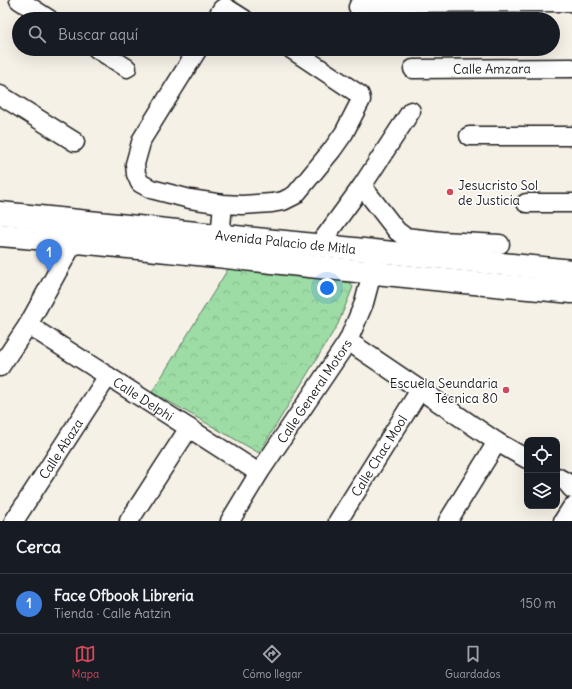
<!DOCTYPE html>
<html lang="es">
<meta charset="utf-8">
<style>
body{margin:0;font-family:Delius,sans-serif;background:#20242c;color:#f1f3f6}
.controls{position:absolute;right:12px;bottom:12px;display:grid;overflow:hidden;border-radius:8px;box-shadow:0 4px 16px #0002}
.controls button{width:36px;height:36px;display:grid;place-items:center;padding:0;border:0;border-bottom:1px solid #363941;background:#171b24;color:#f1f3f6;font:20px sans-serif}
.you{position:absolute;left:327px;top:288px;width:14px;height:14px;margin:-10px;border:3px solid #fff;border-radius:50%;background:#1a73e8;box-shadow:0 0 0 6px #1a73e833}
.badge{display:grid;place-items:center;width:26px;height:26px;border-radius:50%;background:#d1495b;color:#fff;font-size:13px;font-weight:700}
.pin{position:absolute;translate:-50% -33px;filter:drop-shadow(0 1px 2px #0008)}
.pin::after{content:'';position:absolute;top:21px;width:14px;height:12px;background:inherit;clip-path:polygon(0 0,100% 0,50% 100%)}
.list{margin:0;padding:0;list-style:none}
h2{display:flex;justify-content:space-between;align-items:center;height:52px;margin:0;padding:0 16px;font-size:17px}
h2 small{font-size:13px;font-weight:400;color:#9ea1a6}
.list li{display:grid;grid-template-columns:26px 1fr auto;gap:12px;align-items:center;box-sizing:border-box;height:60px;padding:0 16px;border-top:1px solid #363941}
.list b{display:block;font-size:15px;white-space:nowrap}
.list p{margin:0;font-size:13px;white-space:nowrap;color:#9ea1a6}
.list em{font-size:13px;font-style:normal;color:#9ea1a6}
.icon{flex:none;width:22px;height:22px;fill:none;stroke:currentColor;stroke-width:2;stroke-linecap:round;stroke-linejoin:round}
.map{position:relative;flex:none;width:572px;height:521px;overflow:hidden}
.search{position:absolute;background:#171b24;box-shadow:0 4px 16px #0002;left:12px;right:12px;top:12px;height:44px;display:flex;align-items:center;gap:10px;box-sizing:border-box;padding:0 14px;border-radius:22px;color:#9ea1a6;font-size:15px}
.sheet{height:112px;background:#171b24}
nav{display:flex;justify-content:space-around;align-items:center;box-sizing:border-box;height:56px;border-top:1px solid #363941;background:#171b24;font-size:11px;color:#9ea1a6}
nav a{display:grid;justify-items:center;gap:2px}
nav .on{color:#d1495b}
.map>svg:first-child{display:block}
.park{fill:url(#park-crowns);stroke:#5c7c60}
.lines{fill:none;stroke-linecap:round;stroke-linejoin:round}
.minor-casing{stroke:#1c1c1c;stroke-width:21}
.major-casing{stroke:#1c1c1c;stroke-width:25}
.minor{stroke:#fff;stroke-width:18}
.major{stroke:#fff;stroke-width:22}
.poi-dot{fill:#d1495b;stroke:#fff;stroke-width:1.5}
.labels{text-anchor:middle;stroke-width:3;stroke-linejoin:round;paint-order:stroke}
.street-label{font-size:13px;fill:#1c1c1c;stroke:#fff}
.poi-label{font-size:13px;fill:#1c1c1c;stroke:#fff;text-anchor:start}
</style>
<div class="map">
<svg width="572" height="521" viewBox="0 0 572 521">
<defs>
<pattern id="park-crowns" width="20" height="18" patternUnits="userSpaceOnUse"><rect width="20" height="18" fill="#9ddca5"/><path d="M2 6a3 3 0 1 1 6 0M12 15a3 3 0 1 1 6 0" fill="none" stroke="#87bc8d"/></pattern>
</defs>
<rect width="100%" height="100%" fill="#f6f1e7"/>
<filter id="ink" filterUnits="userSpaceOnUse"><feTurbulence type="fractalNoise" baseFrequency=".025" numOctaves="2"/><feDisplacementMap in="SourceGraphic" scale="8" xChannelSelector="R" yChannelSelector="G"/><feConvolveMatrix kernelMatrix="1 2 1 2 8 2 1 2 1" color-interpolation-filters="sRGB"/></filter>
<g filter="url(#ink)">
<path class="park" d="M228,269l120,11 5,7 -15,37 -79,129 -107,-61z"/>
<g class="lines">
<g class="minor-casing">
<g id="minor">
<path d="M19,0l30,19"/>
<path d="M358,7l9,-4 205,-1"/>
<path d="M216,19l6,-10 3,-2 19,12"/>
<path d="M97,49l30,19"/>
<path d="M198,49l-56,90 -7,25 1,10 4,9 11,6 39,10 33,5 19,1 30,-2 11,-2 12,-6 37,-45 12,-17 17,-33 -1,-5 -69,-46"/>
<path id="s1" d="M413,69l159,-1"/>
<path d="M0,95l75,47"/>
<path d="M469,136h103"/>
<path d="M362,186l35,45 8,6 36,4 59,3"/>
<path d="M526,203h46"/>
<path d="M319,245l43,-59 49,-75"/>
<path d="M219,249l4,-45"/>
<path id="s2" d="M28,325l231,148"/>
<path d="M348,341l149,101 30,17"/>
<path d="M0,367l28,-42 52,-94"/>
<path d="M557,477l9,5 6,7"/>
<path id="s3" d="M14,521l94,-145"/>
<path d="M129,521l60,-93"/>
<path id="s4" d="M230,521l29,-48 89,-132 16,-38 8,-30 2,-13"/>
<path id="s5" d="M338,521l82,-131"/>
<path d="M448,521l49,-79"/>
<path d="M563,521l9,-14"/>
</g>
</g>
<g class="major-casing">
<g id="major">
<path id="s6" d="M0,213l572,58"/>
<path d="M0,235c191,16 381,41 572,57"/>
</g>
</g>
<use href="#minor" class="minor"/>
<use href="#major" class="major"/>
</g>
</g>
<g class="poi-dot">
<circle cx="450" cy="192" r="4"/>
<circle cx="506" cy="390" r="4"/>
</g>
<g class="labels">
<g class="street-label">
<text dy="5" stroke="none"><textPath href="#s1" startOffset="79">Calle Amzara</textPath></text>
<text dy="5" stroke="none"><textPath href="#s6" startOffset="287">Avenida Palacio de Mitla</textPath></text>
<text dy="5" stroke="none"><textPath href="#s4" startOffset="155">Calle General Motors</textPath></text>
<text dy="5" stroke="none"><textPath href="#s2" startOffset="137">Calle Delphi</textPath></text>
<text dy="5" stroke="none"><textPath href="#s3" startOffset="86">Calle Abaza</textPath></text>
<text dy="5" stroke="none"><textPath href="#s5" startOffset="77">Calle Chac Mool</textPath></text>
</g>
<g class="poi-label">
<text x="458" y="190">Jesucristo Sol<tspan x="458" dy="15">de Justicia</tspan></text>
<text x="498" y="388" text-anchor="end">Escuela Seundaria<tspan x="498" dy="15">Técnica 80</tspan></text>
</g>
</g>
</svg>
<div class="controls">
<button><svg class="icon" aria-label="locate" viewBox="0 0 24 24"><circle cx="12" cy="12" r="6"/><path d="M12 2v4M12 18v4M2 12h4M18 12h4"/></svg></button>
<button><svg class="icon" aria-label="layers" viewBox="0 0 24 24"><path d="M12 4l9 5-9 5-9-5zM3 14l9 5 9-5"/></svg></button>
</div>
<div class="you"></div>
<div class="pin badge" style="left:49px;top:272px;background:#3f7fe0">1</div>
<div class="search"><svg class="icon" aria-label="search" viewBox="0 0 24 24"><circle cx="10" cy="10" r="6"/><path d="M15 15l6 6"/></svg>Buscar aquí</div>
</div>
<section class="sheet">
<h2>Cerca<small></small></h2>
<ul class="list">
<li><span class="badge" style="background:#3f7fe0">1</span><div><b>Face Ofbook Libreria</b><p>Tienda · Calle Aatzin</p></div><em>150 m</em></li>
</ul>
</section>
<nav>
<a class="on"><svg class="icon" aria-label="map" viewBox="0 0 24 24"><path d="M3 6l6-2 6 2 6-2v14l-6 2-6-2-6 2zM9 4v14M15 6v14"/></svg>Mapa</a>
<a><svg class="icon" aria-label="directions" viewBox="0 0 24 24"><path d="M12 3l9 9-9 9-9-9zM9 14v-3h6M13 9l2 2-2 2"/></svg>Cómo llegar</a>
<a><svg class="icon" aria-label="saved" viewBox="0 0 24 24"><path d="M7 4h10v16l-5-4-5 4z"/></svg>Guardados</a>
</nav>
